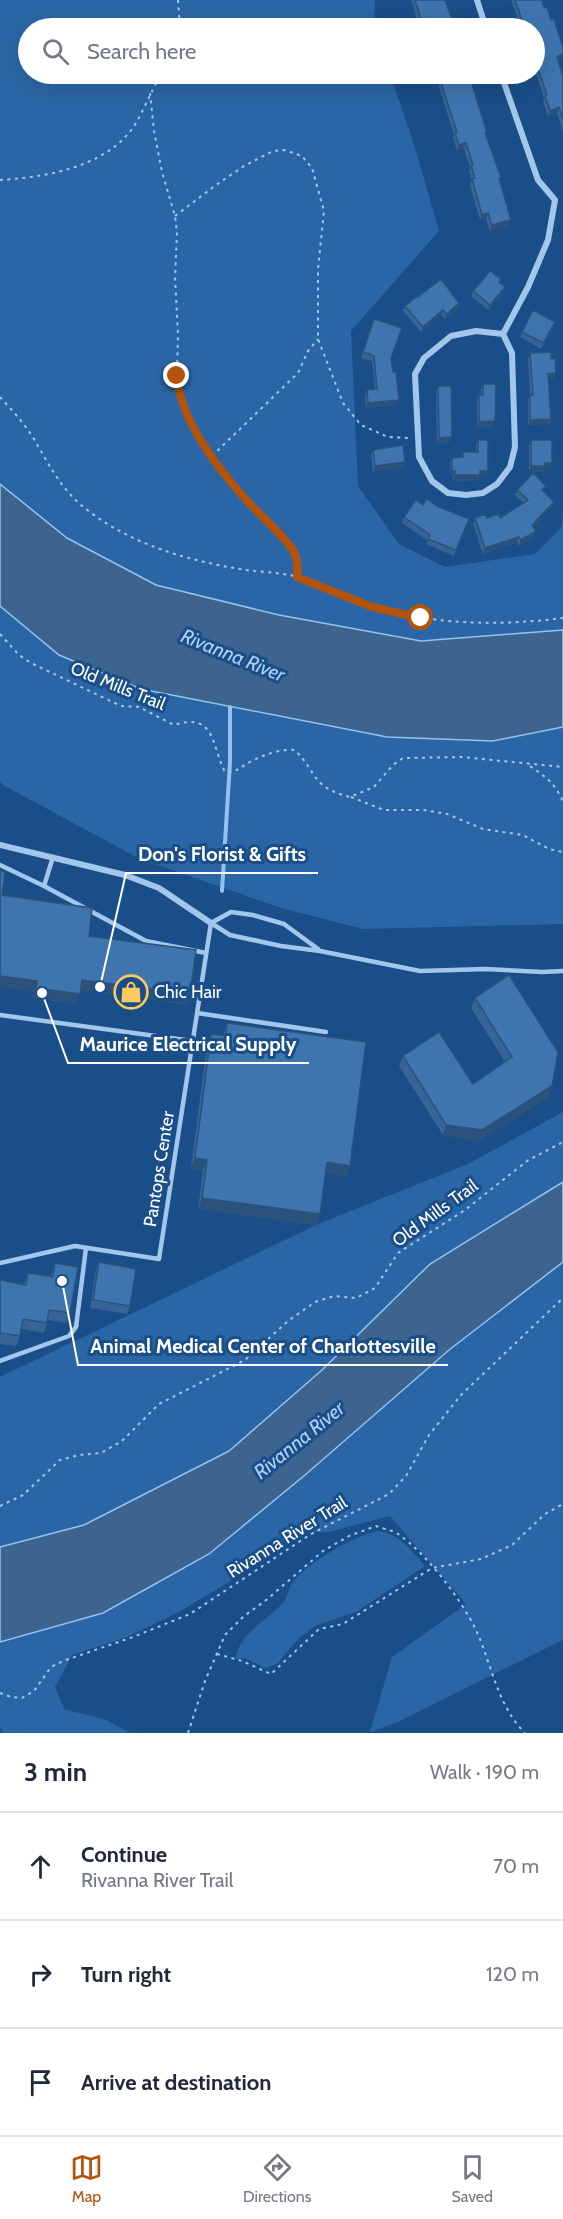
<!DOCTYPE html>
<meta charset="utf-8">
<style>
body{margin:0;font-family:Cabin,sans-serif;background:#f6f6f7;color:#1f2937}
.stop{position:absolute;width:18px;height:18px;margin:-14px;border:4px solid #b45309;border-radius:50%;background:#fff}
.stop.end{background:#b45309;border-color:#fff;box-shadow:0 2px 6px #0008}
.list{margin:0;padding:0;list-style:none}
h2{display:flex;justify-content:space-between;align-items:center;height:78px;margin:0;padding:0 24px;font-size:26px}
h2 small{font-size:20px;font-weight:400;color:#747a83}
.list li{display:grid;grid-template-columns:39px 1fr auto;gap:18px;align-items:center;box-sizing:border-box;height:108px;padding:0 24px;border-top:2px solid #e0e1e3}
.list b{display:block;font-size:22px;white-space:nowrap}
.list p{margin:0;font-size:20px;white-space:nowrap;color:#747a83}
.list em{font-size:20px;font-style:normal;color:#747a83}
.icon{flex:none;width:33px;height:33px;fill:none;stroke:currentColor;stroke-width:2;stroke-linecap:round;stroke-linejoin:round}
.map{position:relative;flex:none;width:563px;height:1733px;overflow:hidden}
.search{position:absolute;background:#fff;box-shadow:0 6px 24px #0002;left:18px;right:18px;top:18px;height:66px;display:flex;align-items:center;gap:15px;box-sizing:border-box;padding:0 21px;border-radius:33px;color:#747a83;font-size:22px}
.sheet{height:402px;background:#fff}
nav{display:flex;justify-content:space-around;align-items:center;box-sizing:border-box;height:84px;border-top:2px solid #e0e1e3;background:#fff;font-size:16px;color:#747a83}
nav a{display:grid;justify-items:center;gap:3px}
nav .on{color:#b45309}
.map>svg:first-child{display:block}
.green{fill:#2a66a5}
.water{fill:#3d648e;stroke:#95c2ef;stroke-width:1.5}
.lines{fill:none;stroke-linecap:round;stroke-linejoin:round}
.stream{stroke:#95c2ef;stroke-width:4}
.path{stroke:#a3c7ec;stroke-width:2;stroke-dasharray:3 4.5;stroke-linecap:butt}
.service{stroke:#a3c7ec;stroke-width:4.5}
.minor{stroke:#a3c7ec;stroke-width:6}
.wall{fill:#356596}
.shaded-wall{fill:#2b527a}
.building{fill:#3e75af;stroke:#2b527a;stroke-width:1.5}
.route{stroke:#b45309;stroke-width:8}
.labels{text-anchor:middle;stroke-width:6;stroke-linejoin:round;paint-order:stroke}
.street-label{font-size:18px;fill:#fff;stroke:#1a4e88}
.poi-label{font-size:18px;fill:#fff;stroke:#1a4e88;text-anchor:start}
.water-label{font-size:20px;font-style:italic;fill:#aed1f4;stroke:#1a4e88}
.leader{fill:none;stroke:#fff;stroke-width:2}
.callout-dot{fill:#fff;stroke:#1a4e88;stroke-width:2}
.callout-label{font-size:20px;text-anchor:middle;font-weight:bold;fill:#fff;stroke:#1a4e88;stroke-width:6;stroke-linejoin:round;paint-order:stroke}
</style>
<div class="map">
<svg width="563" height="1733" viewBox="0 0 563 1733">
<rect width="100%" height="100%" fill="#1a4e88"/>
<path class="green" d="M0,0h375l-1,28h-346v46h362l23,67 26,90 -88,100 7,155 41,58 46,23 90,-13 27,-27 1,-16v119l-142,11 -142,-26 -123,-30 -89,-47 -67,-54z
M0,606l59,49 82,34 246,48 106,4 70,-14v197l-200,5 -82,-21 -143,-50 -135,-73 -3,-5z
M563,1112v70l-133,82 -108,106 -93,81 -145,74 -84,22v-170l316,-152 152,-61z
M563,1262v378l-165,82 -28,10 22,-75 74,-53 -76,-88 -61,16h-26l-58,40 -66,40 -52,25 -55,18 -17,32 9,22 43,11 23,13h-126l-4,-6v-85l103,-29z
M378,1531c21,2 34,20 47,35l-69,46 -41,14 -16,12 -22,26 -12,4 -20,-10 -9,1c0,-22 33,-41 46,-55 6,-6 6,-15 10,-21 15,-20 61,-47 86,-52z"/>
<path class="water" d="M0,484l67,54 89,47 123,30 142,26 142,-11v97l-70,14 -106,-4 -246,-48 -82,-34 -59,-49z
M563,1182v80l-114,88 -144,125 -96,79 -106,59 -103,29v-95l84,-22 145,-74 93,-81 108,-106z"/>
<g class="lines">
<path class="stream" d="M222,891l8,-129v-55"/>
<path class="path" d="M178,0l2,28
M150,93l4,38 8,41 13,44 2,17 -2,44 3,58 -1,41 4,27 31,53 19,26 61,67 7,18 -2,10
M0,180c47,-3 109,-13 136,-57 9,-16 16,-33 25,-49
M175,216l41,-31 28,-19 29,-15 12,-1 17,6 10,12 12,43 -6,58v70l25,64 18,22 27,12 22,1
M0,397c12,13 24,26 34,42 14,24 26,48 47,66 44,37 103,55 159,64 17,3 36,3 54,7 28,6 52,23 80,31 60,18 127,19 189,11
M212,456l86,-83 10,-22 10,-12
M0,634l19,21 12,8 90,43 18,1 35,18c42,-13 37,20 51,47 12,1 16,-6 27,-11 13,-7 29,-12 43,-11 24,25 16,37 55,47l24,-10 19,-22 10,-7 60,-1 100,10
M530,766c16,11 25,17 33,36
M351,797l33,13h40l23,4 36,15 40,6 26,14 14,3
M0,1506l23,-11 37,-35 19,-5 22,-2 21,-12 37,-37 86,-44 43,-39 27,-19 19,-6 22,2 19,-10 23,-35 67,-43 62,-49 36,-19
M217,1654l25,7 29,13 48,-45 24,-5 89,-56 49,-9 31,-14 33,-31 18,-10
M0,1693l11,4 11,1 12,-7 17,-24 12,-6 70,-24 57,-23 121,-80 78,-40 17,-18 23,-41 32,-40 102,-97
M188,1733l17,-52 20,-46 19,-19 21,-15 58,-50 26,-15 27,-10c7,3 16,4 22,8 28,19 63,65 78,96 16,35 21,75 49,103"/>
<path class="service" d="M0,865l44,21 102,55 60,12
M44,886l9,-29
M211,923l19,12 51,11 39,5 100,20 66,-2 56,3 21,-1
M211,923l20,-11 22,3 31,9 34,25
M197,1013l129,19
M0,1015l193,26
M0,1263l75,-17 84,13 52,-336
M0,1361l69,-25 7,-9 10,-79"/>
<path class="minor" d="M477,0l9,28
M501,74l37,106 17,20 -7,40 -20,47 -25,47 -27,-3 -25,5 -27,22 -9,16 4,83 13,24 16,12 18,2 17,-2 14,-9 13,-17 5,-20 -3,-94 -9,-19
M0,845l125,30 34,13 52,35"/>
</g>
<path class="wall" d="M411,0h34l10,28h-35z
M511,0h31l20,58 -4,3 5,15v56l-6,-19 -9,3 -5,-14 1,-4 -10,-30v-40h-13z
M435,74h34l17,63 14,44 9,44 -19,6 -4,-12 -6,1 -10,-35 2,-5 -3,-9 1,-3 -6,-19 -7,2 -4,-13 1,-3z
M501,279l-1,3 3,10 -15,18 -17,-14 2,-5z
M418,297l41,6 -2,6 -12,10 -4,-4 -20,17 -18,-21 2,-5z
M374,319l17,39 2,14 6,28 -2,5 -31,3 -1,-12 2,-6 8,-1 -3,-28 -11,-3z
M553,327l-12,22 -21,-12 2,-5z
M530,353l21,6 3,20h-5l2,40 -2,6h-21v-25l2,-5 -2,-37z
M483,384l10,42 -16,1v-27l2,-5h2v-5z
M438,386l14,51 -2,5 -13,1 -1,-51z
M478,440l8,36h-6l-2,4 -25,1v-5h-2l-1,-13 2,-5 9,-1 2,-5h13v-7z
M531,440l19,28h-6l-1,4h-14v-27z
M373,450l30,17 -30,5 -2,-17z
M517,490l26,2 11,10 -2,5 -19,20 1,10 -15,9 -2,-4 -34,12 -10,-30 2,-6h25l24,-15 -9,-8z
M423,505l14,1 32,13 -15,37 -28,-12 2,-3 -26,-18 2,-6z
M2,895l87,41 98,69 -107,-15 -4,14 -43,-6 1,-6z
M475,998l74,99 -71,44 -35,-6 -44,-69 4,-10 70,28 32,-22 -34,-54z
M227,1023l123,143 -4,10 -21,-3 -5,41 -4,11 -118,-16 5,-39 -12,-2 16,-124 4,-10 12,2z
M99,1262l31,44 -3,8 -37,-6 6,-38z
M55,1263l15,50 -3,10 -19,-3 -4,13 -23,-4 -1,7 -4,10 -16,-2v-64l24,4 4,-11 23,3z"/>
<path class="shaded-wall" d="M563,54l-1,4 -7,4 2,-5z
M559,107l-2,6 -9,3 2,-5z
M466,143l-2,6 -7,2 2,-6z
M488,213l-2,6 -6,1 2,-5z
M511,220l-2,5 -19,6 2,-6z
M505,287l-2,5 -15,18 2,-5z
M459,303l-2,6 -12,10 2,-5z
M443,310l-2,5 -20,17 2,-5z
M556,373l-2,6h-8l2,-5z
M399,400l-2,5 -31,3 2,-5z
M551,419l-2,6h-21l2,-5z
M495,421l-2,5 -16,1 2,-5z
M452,437l-2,5 -13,1 2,-5z
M405,462l-2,5 -30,5 2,-6z
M545,463h7l-2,5h-6l-1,4h-14l2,-6z
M452,471h3l-2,5h-2z
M480,471h8l-2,5h-6l-2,4 -25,1 2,-6z
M554,502l-2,5 -22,24 2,-6z
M536,531l-2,6 -15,9 2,-6z
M519,537l-2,5 -34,12 2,-6z
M0,976l37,5 -3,11 -34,-5z
M82,980l108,14 -3,11 -109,-15z
M36,988l44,6 -4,10 -43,-6z
M552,1086l-3,11 -71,44 -35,-6 3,-10z
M195,1158l12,2 -4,10 -12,-2z
M327,1162l23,4 -4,10 -23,-3z
M202,1198l118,16 -4,11 -118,-16z"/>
<path class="building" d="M415,0h30l10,28h-31z
M515,0h27l2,8 3,-1 4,13 3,-1 9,29v6l-6,3 6,19v44l-4,-13 -9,4 -5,-15 2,-1 -13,-38v-29h-9z
M438,74h31l18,59h-2l16,44 -2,1 12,42 -19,5 -4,-12 -6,2 -10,-36 3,-1 -4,-12 2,-1 -7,-22 -7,2 -4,-12 2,-1z
M490,271l11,8 -2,3 6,5 -15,18 -17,-14z
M441,279l18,24 -12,11 -4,-4 -20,17 -18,-21 12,-10 1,1z
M533,310l22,12 -12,21 -21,-11z
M374,319l28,9 -11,30 2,14h3l3,28 -31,3 -1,-13 10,-1 -3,-33 -11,-4z
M551,352v7l4,-1 1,15 -8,1 3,45 -21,1v-25h3l-3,-42z
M483,384h13l-1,37 -16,1v-27h4z
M438,386h13l1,51 -13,1z
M478,440h10v31h-8v4h-25v-4h-3v-13l11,-1v-5h15z
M531,440h21v23h-7v3h-14z
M403,445l2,17 -30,4 -2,-16z
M533,473l13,13 -4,4 12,12 -22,23 4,6 -15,9 -2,-3 -34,11 -10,-30 11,-4 1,4 12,-4 1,4 28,-18 -11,-10z
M427,499l10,7 32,13 -13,31 -28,-11 2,-4 -26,-18 12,-17 7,5z
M0,871l5,1 -3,23 90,13 -3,28 107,14 -6,44 -108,-14 -2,14 -44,-6 1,-7 -37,-5z
M509,975l49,77 -6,34 -70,44 -36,-5 -43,-69 36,-24 34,52 39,-27 -37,-59z
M227,1023l139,19 -16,124 -23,-4 -7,52 -118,-16 5,-38 -12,-2 16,-124 15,2z
M99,1262l37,7 -6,37 -37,-6z
M55,1263l23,4 -8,46 -21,-3 -2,13 -24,-4 -3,17 -20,-3v-53l26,5 2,-12 25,4z"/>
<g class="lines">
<path class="route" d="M177,376c3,45 42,94 72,127 14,15 32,30 44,47 5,9 5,18 4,27l75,30 49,11"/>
</g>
<defs>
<g id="shop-ring" transform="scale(1.725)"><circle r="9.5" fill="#1a4e88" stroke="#ffca5f" stroke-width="1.5"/><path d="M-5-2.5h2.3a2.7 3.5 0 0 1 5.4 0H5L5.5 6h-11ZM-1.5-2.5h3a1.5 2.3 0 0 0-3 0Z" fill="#ffca5f"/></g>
</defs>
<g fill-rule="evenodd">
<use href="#shop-ring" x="131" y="992"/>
</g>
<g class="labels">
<g class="street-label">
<text transform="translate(118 686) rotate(22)" y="6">Old Mills Trail</text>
<text transform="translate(159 1169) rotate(-81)" y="6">Pantops Center</text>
<text transform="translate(435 1213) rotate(-36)" y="6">Old Mills Trail</text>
<text transform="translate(287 1537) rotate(-32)" y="6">Rivanna River Trail</text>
</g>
<g class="poi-label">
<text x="154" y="998">Chic Hair</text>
</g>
<g class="water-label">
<text transform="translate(233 655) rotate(22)" y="7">Rivanna River</text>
<text transform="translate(299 1440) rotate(-39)" y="7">Rivanna River</text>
</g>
</g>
<path class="leader" d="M100 987L126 873H318M42 993L68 1063H309M62 1281L78 1365H448"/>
<g class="callout-dot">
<circle cx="100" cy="987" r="6"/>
<circle cx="42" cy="993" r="6"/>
<circle cx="62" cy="1281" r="6"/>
</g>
<g class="callout-label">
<text x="222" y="861">Don's Florist &amp; Gifts</text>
<text x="188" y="1051">Maurice Electrical Supply</text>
<text x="263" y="1353">Animal Medical Center of Charlottesville</text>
</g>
</svg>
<div class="stop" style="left:421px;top:618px"></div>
<div class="stop end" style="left:177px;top:376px"></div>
<div class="search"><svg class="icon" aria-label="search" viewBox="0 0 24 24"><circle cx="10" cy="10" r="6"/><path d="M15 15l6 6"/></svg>Search here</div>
</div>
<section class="sheet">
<h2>3 min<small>Walk · 190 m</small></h2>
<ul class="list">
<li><svg class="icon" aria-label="ahead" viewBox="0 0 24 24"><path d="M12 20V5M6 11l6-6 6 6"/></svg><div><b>Continue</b><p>Rivanna River Trail</p></div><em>70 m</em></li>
<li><svg class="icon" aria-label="right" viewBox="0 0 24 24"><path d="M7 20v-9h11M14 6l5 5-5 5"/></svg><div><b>Turn right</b></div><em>120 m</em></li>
<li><svg class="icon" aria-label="arrive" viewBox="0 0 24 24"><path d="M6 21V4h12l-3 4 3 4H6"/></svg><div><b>Arrive at destination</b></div></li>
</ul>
</section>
<nav>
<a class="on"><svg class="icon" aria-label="map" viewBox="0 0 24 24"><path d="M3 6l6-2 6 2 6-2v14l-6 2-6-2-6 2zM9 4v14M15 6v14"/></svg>Map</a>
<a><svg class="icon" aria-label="directions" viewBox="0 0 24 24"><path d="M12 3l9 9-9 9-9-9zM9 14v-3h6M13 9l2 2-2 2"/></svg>Directions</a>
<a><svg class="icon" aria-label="saved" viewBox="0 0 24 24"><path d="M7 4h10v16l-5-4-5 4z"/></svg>Saved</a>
</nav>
